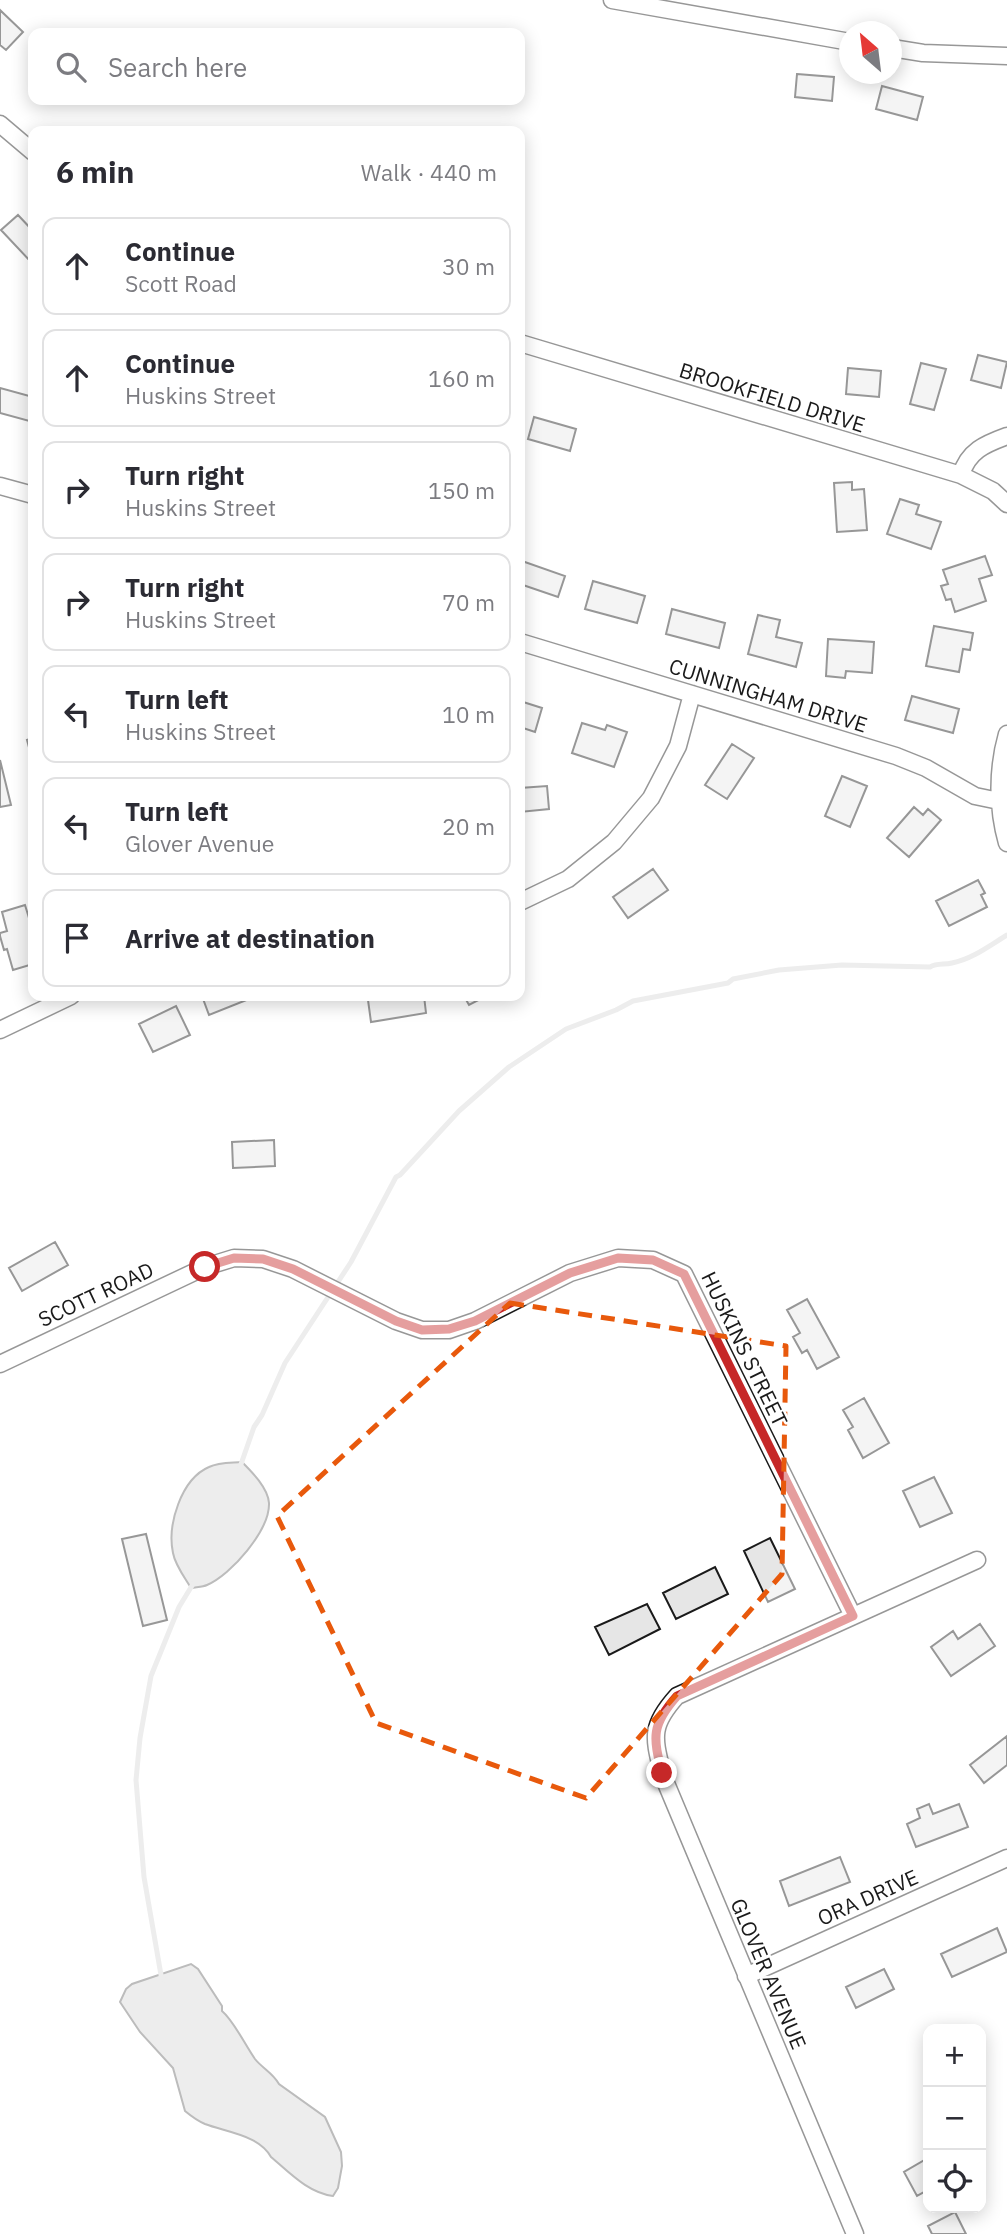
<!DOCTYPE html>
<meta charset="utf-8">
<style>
body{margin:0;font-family:"IBM Plex Sans",sans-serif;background:#f7f7f7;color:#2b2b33}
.controls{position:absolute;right:21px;bottom:21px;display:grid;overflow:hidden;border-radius:14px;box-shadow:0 4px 18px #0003}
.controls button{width:63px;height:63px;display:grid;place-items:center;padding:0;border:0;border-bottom:2px solid #e1e1e2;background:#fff;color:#2b2b33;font:35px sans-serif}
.compass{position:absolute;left:839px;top:21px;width:63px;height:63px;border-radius:50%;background:#fff;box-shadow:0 4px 18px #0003;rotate:332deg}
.stop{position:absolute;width:21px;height:21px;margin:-16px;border:5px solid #c62828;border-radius:50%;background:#fff}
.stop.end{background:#c62828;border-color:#fff;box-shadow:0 2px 7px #0008}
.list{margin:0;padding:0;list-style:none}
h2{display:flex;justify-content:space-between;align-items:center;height:91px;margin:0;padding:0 28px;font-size:30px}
h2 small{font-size:23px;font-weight:400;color:#7c7c81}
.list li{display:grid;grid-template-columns:46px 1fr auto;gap:21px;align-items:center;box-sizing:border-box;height:98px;margin:0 14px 14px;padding:0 14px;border:2px solid #e1e1e2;border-radius:14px}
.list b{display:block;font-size:26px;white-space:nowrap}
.list p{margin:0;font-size:23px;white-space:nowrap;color:#7c7c81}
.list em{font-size:23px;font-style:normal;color:#7c7c81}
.icon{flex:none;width:38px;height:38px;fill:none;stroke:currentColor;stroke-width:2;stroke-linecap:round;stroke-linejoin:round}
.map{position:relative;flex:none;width:1007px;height:2234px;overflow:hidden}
.search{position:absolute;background:#fff;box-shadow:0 4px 18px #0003;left:28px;top:28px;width:497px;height:77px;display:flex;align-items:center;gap:18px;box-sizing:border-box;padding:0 24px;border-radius:14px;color:#7c7c81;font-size:26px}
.panel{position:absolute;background:#fff;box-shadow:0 4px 18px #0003;left:28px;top:126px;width:497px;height:875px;border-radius:14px}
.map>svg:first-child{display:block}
.water{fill:#d7d7d7;stroke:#6a6a6a;stroke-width:2}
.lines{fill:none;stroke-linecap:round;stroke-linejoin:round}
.stream{stroke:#d7d7d7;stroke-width:5}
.building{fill:#e6e6e6;stroke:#1a1a1a;stroke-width:2}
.minor-casing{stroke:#1a1a1a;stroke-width:19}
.minor{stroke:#fff;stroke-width:16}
.route{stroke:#c62828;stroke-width:9}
.marked{fill:none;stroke:#e8590c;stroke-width:5;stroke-dasharray:14 9;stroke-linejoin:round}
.labels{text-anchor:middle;stroke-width:5;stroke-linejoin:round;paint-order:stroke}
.street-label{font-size:21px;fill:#1a1a1a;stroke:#fff}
</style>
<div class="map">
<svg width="1007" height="2234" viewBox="0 0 1007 2234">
<rect width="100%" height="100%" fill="#fff"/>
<path class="water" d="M242,1462c10,10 26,26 27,41 1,27 -38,72 -62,82 -4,2 -11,2 -16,3 -6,-10 -16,-23 -18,-35 -6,-28 8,-74 36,-86 10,-5 23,-4 33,-5z
M191,1964l7,5 24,37v5c12,10 23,34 33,48 7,9 18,14 24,25l46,33 16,35 1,14 -4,22 -5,8c-25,-3 -44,-24 -62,-39 -12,-22 -45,-25 -66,-33 -7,-3 -14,-8 -20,-13l-12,-43 -33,-36 -20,-30 6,-13 6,-5z"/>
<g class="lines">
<path class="stream" d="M240,1467l14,-40 8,-12 23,-52 66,-101 45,-85 4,-2 59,-64 50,-44 57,-38 50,-19 17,-9 95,-18 5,-4 46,-9 63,-5 88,2c7,-4 14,-2 22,-4 20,-4 37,-17 55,-28
M164,1980l-3,-5 -17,-98 -8,-97 4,-42 11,-62 28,-69 14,-23"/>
</g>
<path class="building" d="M0,10l23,22 -17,18 -6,-5z
M797,74l37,3 -2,24 -37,-4z
M882,86l41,11 -6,23 -41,-11z
M18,215l15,16 -1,32 -31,-33z
M978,355l29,7 -6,26 -30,-8z
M921,363l25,6 -12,41 -24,-6z
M848,368l33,3 -2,26 -33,-3z
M0,388l33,9v25l-33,-9z
M534,417l42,12 -6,22 -42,-12z
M852,482v8l12,-1 3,41 -30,2 -3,-49z
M900,499l19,6 -3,9 25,8 -10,27 -44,-15z
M985,556l7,19 -13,4 7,22 -31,11 -4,-13 -5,1 -5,-14 7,-2 -5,-14z
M522,561l43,15 -7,21 -38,-13z
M593,581l52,15 -8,27 -52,-14z
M672,609l53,14 -6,25 -53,-14z
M758,615l22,5 -4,17 26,6 -6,24 -48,-13z
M934,626l39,7 -3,17 -7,-1 -4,23 -33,-6z
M828,639l46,3 -2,31 -26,-2 -1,7 -19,-2z
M912,696l47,13 -6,24 -48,-13z
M520,701l22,7 -7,24 -15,-5z
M582,723l23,7 2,-5 20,7 -13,35 -42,-14z
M33,738v16l-2,1 -4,-15z
M732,744l22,14 -27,41 -22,-14z
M0,760l11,45 -11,2z
M842,776l25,10 -17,41 -25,-11z
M547,786l2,23 -29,3v-24z
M914,807l9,8 5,-6 13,11 -32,37 -22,-19z
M653,869l15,21 -40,28 -15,-21z
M978,880l7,13 -4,2 6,12 -38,19 -13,-25z
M25,905l4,13 3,-1 1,4v43l-20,6 -6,-21 -3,1 -4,-14v-3l7,-2 -5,-19z
M202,996h45l2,3 -40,16z
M392,996h32l2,17 -55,9 -3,-22z
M464,996h22l-17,9z
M176,1006l14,29 -37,17 -14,-28z
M274,1140l1,26 -42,2 -1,-26z
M55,1242l13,23 -46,26 -13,-23z
M807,1299l32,58 -22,12 -10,-19 -5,3 -9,-16 7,-4 -13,-23z
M864,1398l25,45 -26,15 -15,-28 5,-3 -10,-17z
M934,1477l18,36 -32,14 -17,-36z
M146,1534l21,86 -24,6 -21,-87z
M770,1538l25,51 -27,13 -24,-51z
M715,1567l13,27 -52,25 -13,-26z
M647,1604l13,25 -51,26 -14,-28z
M980,1624l15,22 -44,30 -20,-29 22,-16 5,8z
M1007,1736v29l-23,18 -14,-18z
M929,1804l4,10 26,-10 9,23 -52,20 -9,-23 13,-6 -3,-9z
M840,1857l10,25 -61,24 -9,-25z
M997,1928l10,24 -55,25 -11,-23z
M884,1969l10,20 -38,19 -10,-21z
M928,2158v32l-11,6 -13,-24z
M955,2212l11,22h-34l-4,-8z"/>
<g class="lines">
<g class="minor-casing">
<path id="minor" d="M612,0l238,42
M892,48l31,5 84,3
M0,124l33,28
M520,343l441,132 32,16 14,13
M961,475c7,-24 24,-31 46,-39
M0,486l33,9
M520,642l376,114 30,12 49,28 24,5
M1007,734c-10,35 -10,74 0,109
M520,902l48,-23 46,-37 37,-44 27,-52 14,-52
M0,1030l71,-34
M0,1364l205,-97 29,-9 29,1 30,10 103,52 26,9h27l26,-9 95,-48 48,-15 35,2 31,14 169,342
M746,1976l261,-118
M855,2234l-192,-458c-9,-38 -14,-49 14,-80l300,-136"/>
</g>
<use href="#minor" class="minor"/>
</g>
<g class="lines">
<path class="route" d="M205,1267l29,-9 29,1 30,10 103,52 26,9 27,-1 26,-8 95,-48 48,-15 35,2 31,14 169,342 -176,80c-26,29 -24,41 -15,77"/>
</g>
<path d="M0 0H1007V2234H0ZM510,1303l276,43 -4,228 -196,224 -210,-75 -99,-207z" fill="#fff" fill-opacity=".55" fill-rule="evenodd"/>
<path class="marked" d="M510,1303l276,43 -4,228 -196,224 -210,-75 -99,-207z"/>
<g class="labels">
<g class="street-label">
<text transform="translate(772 398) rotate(17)" y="7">BROOKFIELD DRIVE</text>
<text transform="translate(768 696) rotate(17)" y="7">CUNNINGHAM DRIVE</text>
<text transform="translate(96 1295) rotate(-25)" y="7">SCOTT ROAD</text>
<text transform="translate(744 1349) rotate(64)" y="7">HUSKINS STREET</text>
<text transform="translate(868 1898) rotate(-24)" y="7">ORA DRIVE</text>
<text transform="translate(768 1974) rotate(67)" y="7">GLOVER AVENUE</text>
</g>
</g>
</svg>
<div class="controls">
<button>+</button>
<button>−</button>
<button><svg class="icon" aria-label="locate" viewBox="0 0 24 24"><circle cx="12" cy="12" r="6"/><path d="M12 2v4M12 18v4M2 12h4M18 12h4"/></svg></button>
</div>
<svg class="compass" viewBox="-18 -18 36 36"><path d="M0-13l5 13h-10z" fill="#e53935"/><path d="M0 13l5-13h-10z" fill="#7c7c81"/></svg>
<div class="stop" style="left:205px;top:1267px"></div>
<div class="stop end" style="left:662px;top:1773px"></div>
<div class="search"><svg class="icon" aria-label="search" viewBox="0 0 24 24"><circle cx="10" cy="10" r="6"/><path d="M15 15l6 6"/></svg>Search here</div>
<section class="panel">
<h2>6 min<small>Walk · 440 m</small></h2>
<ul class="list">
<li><svg class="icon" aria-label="ahead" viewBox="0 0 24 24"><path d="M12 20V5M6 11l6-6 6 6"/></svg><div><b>Continue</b><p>Scott Road</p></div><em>30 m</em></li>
<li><svg class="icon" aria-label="ahead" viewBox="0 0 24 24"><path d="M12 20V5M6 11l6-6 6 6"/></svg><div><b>Continue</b><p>Huskins Street</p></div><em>160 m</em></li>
<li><svg class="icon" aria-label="right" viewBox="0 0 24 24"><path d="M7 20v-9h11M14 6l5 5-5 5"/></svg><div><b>Turn right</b><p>Huskins Street</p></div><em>150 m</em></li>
<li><svg class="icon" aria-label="right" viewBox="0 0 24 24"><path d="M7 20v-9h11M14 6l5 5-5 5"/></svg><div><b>Turn right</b><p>Huskins Street</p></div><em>70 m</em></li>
<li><svg class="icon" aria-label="left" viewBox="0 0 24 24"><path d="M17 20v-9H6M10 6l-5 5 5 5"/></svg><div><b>Turn left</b><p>Huskins Street</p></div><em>10 m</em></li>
<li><svg class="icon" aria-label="left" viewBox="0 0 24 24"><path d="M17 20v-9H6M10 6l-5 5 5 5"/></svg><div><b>Turn left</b><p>Glover Avenue</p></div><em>20 m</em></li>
<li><svg class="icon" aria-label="arrive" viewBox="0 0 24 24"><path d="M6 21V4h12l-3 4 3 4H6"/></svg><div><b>Arrive at destination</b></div></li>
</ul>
</section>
</div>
